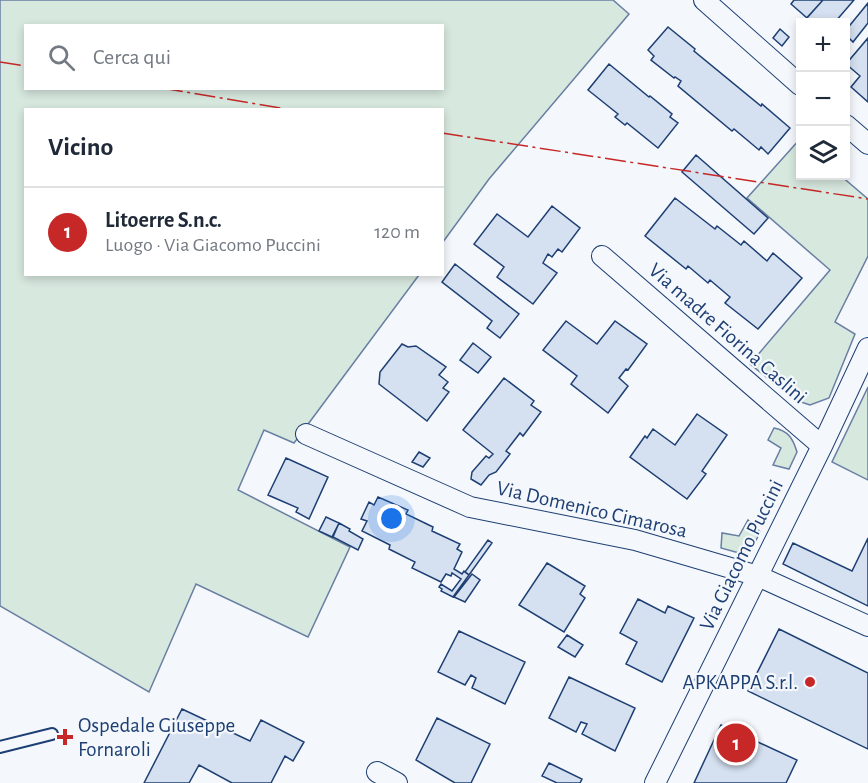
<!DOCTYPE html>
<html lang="it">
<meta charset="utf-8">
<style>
body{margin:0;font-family:"Alegreya Sans",sans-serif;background:#f2f2f3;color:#1f2937}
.controls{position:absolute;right:18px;top:18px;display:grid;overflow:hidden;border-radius:0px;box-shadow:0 3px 9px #0003}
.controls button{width:54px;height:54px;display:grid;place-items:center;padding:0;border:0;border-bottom:2px solid #e0e1e3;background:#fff;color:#1f2937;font:30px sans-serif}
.you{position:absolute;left:392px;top:519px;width:21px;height:21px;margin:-15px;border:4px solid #fff;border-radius:50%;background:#1a73e8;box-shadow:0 0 0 9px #1a73e833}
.badge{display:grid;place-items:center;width:39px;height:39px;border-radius:50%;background:#c62828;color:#fff;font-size:20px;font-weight:700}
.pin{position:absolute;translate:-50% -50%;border:3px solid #fff;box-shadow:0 2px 6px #0006}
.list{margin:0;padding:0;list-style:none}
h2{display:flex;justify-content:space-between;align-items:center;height:78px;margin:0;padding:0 24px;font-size:26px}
h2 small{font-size:20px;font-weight:400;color:#747a83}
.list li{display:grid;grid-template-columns:39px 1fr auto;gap:18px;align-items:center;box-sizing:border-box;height:90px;padding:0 24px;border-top:2px solid #e0e1e3}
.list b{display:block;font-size:22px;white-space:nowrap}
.list p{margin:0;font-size:20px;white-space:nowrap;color:#747a83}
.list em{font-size:20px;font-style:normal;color:#747a83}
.icon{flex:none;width:33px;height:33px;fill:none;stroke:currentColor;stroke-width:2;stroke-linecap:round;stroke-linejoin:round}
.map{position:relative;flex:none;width:868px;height:783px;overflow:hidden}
.search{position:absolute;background:#fff;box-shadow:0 3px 9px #0003;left:24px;top:24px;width:420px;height:66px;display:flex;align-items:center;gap:15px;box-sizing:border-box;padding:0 21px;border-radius:0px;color:#747a83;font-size:22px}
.panel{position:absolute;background:#fff;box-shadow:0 3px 9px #0003;left:24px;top:108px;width:420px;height:168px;border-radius:0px}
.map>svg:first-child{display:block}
.green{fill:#d7e8df;stroke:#687fa3;stroke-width:1.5;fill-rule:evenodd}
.building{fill:#d5e0f0;stroke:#1d3f73;stroke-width:1.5}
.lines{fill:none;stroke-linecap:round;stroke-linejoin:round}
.service-casing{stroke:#1d3f73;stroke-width:14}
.minor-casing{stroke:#1d3f73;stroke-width:22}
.service{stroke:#f4f7fb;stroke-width:10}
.minor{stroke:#f4f7fb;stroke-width:20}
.power{stroke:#c62828;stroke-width:1.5;stroke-dasharray:21 4.5 3 4.5;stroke-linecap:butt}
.poi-dot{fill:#c62828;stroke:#f4f7fb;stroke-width:2}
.labels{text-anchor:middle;stroke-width:4.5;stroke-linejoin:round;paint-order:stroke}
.street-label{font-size:21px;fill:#1d3f73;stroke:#f4f7fb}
.poi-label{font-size:21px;fill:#1d3f73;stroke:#f4f7fb;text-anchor:end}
</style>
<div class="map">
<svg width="868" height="783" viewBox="0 0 868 783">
<rect width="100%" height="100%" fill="#f4f7fb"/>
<path class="green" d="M0,0h613l16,14 -140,165 -46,63 -1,-132h-416v164l393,1 -125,168 -30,-13 -26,60 112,57 -42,90 -112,-53 -47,108 -149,-86zM26,26h416v62h-416z
M800,139v37h41l27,23v57l-33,66 20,12 -26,64 -19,7 -15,-5 -45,-36 80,-94 -83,-72z
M868,387v93l-36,-18z
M774,428c15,3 19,11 23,24l-8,17 -16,-4 8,-17 -13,-8z
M748,520l12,12 -7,15 -14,6 -18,-5 1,-15 17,3z"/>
<path class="building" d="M794,0h29l-16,18 -16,-14z
M823,0h31l-19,22h-32z
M868,3v20l-15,19 -7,-7v-5z
M668,27l27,22 -1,2 67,55 1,-2 28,24 -22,26 -7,-7 -2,3 -25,-21 -2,2 -54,-45 3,-5 -6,-4 -1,1 -23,-18 3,-4 -6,-6z
M780,29l9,8 -7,9 -9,-8z
M868,38v64l-17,-15 9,-11 -14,-12z
M609,64l40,33 1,-1 22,18 -2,3 8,6 -20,25 -31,-25 -2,2 -10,-8 3,-3 -30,-24z
M696,155l72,63 -14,16 -72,-62z
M675,198l40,31 2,-3 24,19 3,-4 23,20 6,-8 29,25 -44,51 -33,-26 5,-6 -20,-17 -2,3 -20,-17 -2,3 -41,-33z
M552,206l28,22 -18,24 -4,-3 -6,8 -4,-3 -5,9 14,10 -24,31 -36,-27 7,-10 -30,-23 23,-30 31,23z
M455,264l64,50 -19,24 -13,-10 5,-7 -50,-39z
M566,321l31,23 18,-23 32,23 -19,26 -2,-1 -7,9 9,8 -20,27 -37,-29 6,-8 -34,-26z
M473,343l18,14 -13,16 -18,-13z
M402,344l6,3 8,-1 30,21 -7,8 9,7 -5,6 6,4 -22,29 -48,-37 1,-12z
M504,378l30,23 -3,4 10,7 -18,24 -3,-3 -14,18 4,3 -14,18 -7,3 -8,10 -10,-6 1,-7 14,-16 3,2 4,-4 -30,-24z
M697,414l30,21 -25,36 4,3 -19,25 -57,-42 15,-21 2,2 6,-9 22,16z
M419,452l11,6 -7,9 -11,-5z
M286,458l42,19 -19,42 -13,-7 2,-4 -30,-13z
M378,497l30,13 -2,4 27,13 -1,4 28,13 -3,5 5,3 -8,17 8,5 2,-3 5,4 -16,22 -12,-6 1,-2 -3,-2 2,-3 11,7 9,-12 -9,-6 -1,3 -5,-2 -5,8 -29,-14 3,-6 -26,-13 1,-4 -28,-14 5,-10 -6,-2 8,-17 5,3z
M326,517l13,6 -7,14 -13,-6z
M339,523l11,6 -1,2 14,8 -5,11 -25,-13z
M868,538v68l-85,-42 10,-21 59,28z
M488,540l4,3 -23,32 -4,-3z
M547,563l38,23 -5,8 5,4 -21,34 -45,-27z
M472,574l8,6 -15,22 -11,-5z
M638,599l27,14 3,-7 26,12 -32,64 -36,-18 11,-22 -17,-9z
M779,629l89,44v76l-120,-58z
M459,631l66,31 -20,42 -33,-16 4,-10 -5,-3 -6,10 -27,-13z
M567,635l16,10 -8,12 -17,-10z
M569,677l66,31 -20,43 -33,-17 5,-10 -6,-2 -5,10 -27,-14z
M182,709l68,32 11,-21 43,22 -11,19 -8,-5 -14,27h-39l-33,-18 -10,18h-45z
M437,718l53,26 -19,39h-16l-39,-23z
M721,725l76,35 -11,23h-92z
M549,763l33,16 -2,4h-23l-15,-7z"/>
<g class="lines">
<g class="service-casing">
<path id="service" d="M0,747l52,-13"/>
</g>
<g class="minor-casing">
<path id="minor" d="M704,0l96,85
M846,125l22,19
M602,256l220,190
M306,434l164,73 165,33 123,36 110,50
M377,772l20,11
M655,783l167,-337 46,-98"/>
</g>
<use href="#service" class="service"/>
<use href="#minor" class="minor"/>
<path class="power" d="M0,62l26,4
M162,88l130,22
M442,133l426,66"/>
</g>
<g class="poi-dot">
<circle cx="810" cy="682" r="6"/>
<path d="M62 728h6v6h6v6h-6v6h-6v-6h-6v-6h6z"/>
</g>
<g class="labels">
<g class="street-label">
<text transform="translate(728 333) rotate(41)" y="7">Via madre Fiorina Caslini</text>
<text transform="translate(592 509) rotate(13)" y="7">Via Domenico Cimarosa</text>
<text transform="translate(741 555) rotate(-64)" y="7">Via Giacomo Puccini</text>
</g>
<g class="poi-label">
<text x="798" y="689">APKAPPA S.r.l.</text>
<text x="78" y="732" text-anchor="start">Ospedale Giuseppe<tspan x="78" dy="24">Fornaroli</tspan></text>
</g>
</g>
</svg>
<div class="controls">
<button>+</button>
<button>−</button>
<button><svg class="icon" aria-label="layers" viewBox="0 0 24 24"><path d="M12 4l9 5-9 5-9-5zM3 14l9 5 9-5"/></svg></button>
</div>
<div class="you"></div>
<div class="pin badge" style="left:736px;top:743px">1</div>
<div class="search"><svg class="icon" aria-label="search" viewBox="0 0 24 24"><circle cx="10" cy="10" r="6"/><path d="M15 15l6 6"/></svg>Cerca qui</div>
<section class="panel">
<h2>Vicino<small></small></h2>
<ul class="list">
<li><span class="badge">1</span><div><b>Litoerre S.n.c.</b><p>Luogo · Via Giacomo Puccini</p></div><em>120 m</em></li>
</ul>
</section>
</div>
